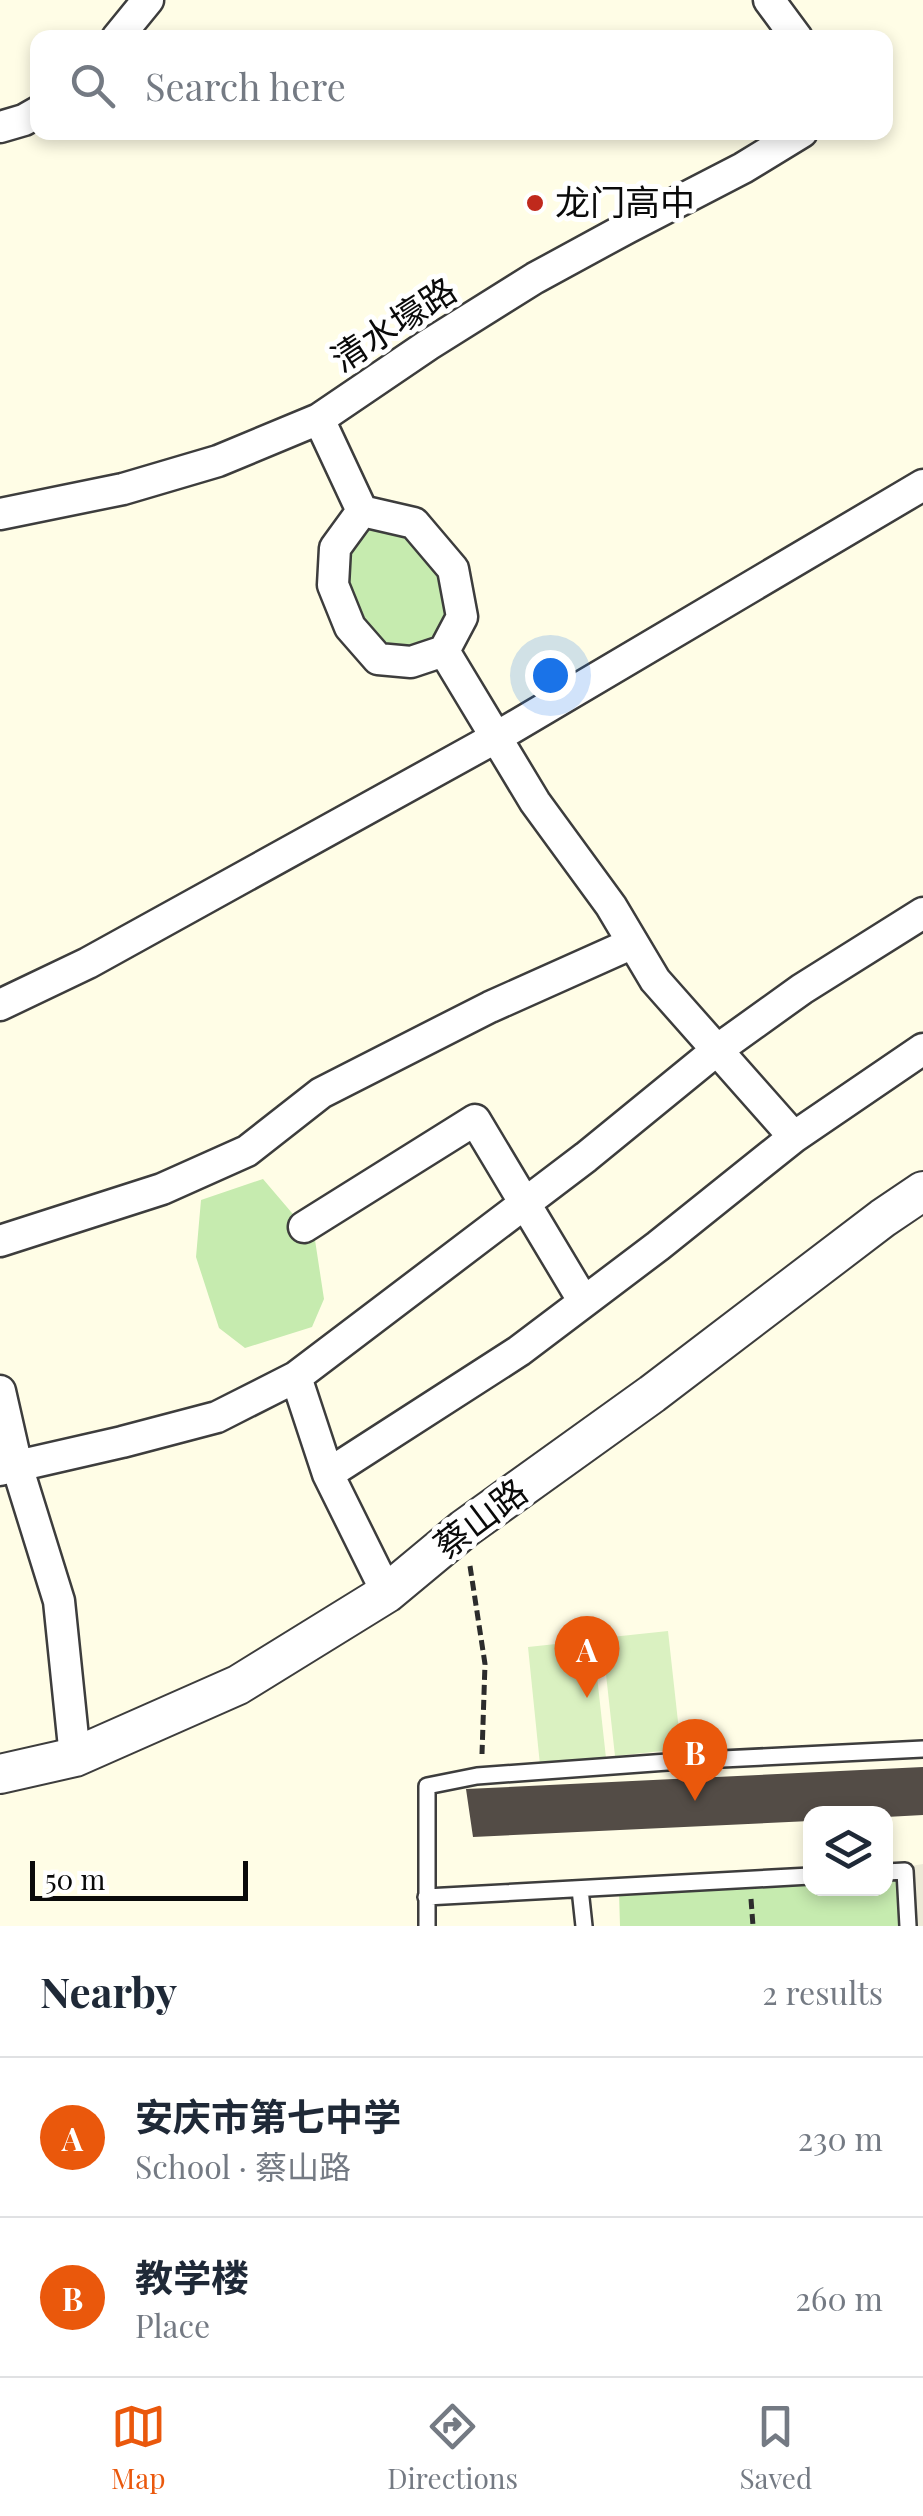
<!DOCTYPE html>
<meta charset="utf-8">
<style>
body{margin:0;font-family:"Playfair Display","Noto Sans SC",serif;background:#f6f6f7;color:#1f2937}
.controls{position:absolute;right:30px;bottom:30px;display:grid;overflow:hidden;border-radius:20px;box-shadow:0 5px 15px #0003}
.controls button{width:90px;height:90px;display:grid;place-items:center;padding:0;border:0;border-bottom:2px solid #e0e1e3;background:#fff;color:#1f2937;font:50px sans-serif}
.scale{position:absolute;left:30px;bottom:25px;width:218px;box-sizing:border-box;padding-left:10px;border:5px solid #0a0a0a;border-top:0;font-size:28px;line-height:35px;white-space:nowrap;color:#0a0a0a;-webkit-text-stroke:8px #fff;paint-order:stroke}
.you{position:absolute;left:550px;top:675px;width:35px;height:35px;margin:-25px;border:8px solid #fff;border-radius:50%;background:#1a73e8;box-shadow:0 0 0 15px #1a73e833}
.badge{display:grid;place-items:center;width:65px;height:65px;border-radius:50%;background:#ea580c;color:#fff;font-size:32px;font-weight:700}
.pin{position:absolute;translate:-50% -82px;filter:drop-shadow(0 2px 5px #0008)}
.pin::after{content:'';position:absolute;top:52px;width:35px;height:30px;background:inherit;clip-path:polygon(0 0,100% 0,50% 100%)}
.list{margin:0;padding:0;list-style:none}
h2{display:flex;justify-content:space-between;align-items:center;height:130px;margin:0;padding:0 40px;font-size:42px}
h2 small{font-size:32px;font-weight:400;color:#747a83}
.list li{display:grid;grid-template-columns:65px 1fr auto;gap:30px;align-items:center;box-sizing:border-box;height:160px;padding:0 40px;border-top:2px solid #e0e1e3}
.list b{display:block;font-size:38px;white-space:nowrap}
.list p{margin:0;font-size:32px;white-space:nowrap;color:#747a83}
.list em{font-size:32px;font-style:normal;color:#747a83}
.icon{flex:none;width:55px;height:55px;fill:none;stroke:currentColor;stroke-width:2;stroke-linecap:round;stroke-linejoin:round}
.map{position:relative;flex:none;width:923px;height:1926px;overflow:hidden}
.search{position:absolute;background:#fff;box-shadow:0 5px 15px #0003;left:30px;right:30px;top:30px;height:110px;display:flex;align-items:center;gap:25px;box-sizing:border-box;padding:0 35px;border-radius:20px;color:#747a83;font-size:38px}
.sheet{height:450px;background:#fff}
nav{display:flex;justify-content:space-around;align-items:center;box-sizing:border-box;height:140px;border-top:2px solid #e0e1e3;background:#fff;font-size:28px;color:#747a83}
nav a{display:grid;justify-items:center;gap:5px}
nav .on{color:#ea580c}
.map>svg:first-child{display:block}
.green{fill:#c6ebaf}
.pitch{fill:#daf1c1}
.plaza{fill:#edead7}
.building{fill:#534c46}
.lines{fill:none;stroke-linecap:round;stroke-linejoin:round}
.service-casing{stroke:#3d3d3d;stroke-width:20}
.minor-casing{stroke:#3d3d3d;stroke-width:35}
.tertiary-casing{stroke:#3d3d3d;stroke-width:42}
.path{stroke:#2c2c2c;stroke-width:5;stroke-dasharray:10 5;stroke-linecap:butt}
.service{stroke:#fff;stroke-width:15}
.minor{stroke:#fff;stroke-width:30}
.tertiary{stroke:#fff;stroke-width:38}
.poi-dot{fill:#c0291c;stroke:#fff;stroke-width:4}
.labels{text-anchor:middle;stroke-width:10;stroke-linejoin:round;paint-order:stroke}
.poi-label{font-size:35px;fill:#0a0a0a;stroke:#fff;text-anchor:start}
.street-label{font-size:35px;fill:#0a0a0a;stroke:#fff}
</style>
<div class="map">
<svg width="923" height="1926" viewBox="0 0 923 1926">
<rect width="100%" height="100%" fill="#fffde6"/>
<path class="green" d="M370,526l37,7 35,38 10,42 -17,29 -23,6 -29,-2c-24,-30 -35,-53 -38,-91z
M263,1179l52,61 9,59 -12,28 -67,21 -26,-20 -23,-71 5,-57z
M886,1872l20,9v45h-286l-1,-35 191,-14v11h76z"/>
<path class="pitch" d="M668,1631l13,118 -66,7 -13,-118z
M593,1640l13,118 -66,7 -12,-118z"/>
<path class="plaza" d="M923,1864v62h-11l-8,-59z"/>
<path class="building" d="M923,1767v48l-37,2v-3h-76v7l-337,16 -7,-48z"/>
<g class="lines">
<g class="service-casing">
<path id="service" d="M886,1872l19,-1 3,55
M580,1889l4,37
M426,1897l384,-21
M427,1926v-140l50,-10 204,-15 242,-12"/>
</g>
<g class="minor-casing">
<path id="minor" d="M769,0l28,38
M117,38l31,-38
M0,127l24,-7 14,-8
M319,419l43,92 52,12 39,46 9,48 -18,34 91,151 76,104 44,74 139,157
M362,511l-27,37 -2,37 17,42 28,32 33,3 33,-11
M0,514l123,-25 95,-28 101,-42 109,-74 107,-67 92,-50 116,-60 59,-36
M0,1005l88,-42 407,-225 428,-253
M304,1227l171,-107 109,182
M0,1241l162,-52 85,-38 74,-58 169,-86 143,-64
M296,1377l32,97 59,119
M0,1391l17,75 42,135 16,156
M0,1470l122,-28 95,-25 79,-40 290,-220 131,-107 85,-61 121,-76
M328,1474l191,-123 139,-105 136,-109 129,-88"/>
</g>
<g class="tertiary-casing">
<path id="tertiary" d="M0,1774l75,-17 163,-72 149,-92 77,-64 188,-135 231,-176 40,-27"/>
</g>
<path class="path" d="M470,1566l15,98 -3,90
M751,1899l2,27"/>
<use href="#service" class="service"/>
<use href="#minor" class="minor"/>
<use href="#tertiary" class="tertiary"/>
</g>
<circle class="poi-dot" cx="535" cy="203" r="10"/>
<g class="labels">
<g class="poi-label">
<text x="555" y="215">龙门高中</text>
</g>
<g class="street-label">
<text transform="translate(394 325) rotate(-33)" y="12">清水壕路</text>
<text transform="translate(481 1519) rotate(-37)" y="12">蔡山路</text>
</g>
</g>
</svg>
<div class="controls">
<button><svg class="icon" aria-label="layers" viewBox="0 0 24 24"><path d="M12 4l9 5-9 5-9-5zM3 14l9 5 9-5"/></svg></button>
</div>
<div class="scale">50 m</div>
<div class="you"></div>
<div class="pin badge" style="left:587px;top:1698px">A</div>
<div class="pin badge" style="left:695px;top:1801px">B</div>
<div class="search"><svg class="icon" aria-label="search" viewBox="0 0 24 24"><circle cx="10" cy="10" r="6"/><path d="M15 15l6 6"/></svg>Search here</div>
</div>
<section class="sheet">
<h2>Nearby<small>2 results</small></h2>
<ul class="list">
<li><span class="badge">A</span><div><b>安庆市第七中学</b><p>School · 蔡山路</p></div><em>230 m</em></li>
<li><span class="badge">B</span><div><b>教学楼</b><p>Place</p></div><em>260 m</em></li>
</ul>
</section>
<nav>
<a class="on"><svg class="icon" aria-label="map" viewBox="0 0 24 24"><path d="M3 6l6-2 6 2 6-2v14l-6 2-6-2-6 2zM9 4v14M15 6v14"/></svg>Map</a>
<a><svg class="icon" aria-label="directions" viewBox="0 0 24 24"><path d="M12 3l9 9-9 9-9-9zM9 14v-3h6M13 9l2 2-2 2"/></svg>Directions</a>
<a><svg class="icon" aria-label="saved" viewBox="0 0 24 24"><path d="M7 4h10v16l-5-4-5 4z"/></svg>Saved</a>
</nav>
